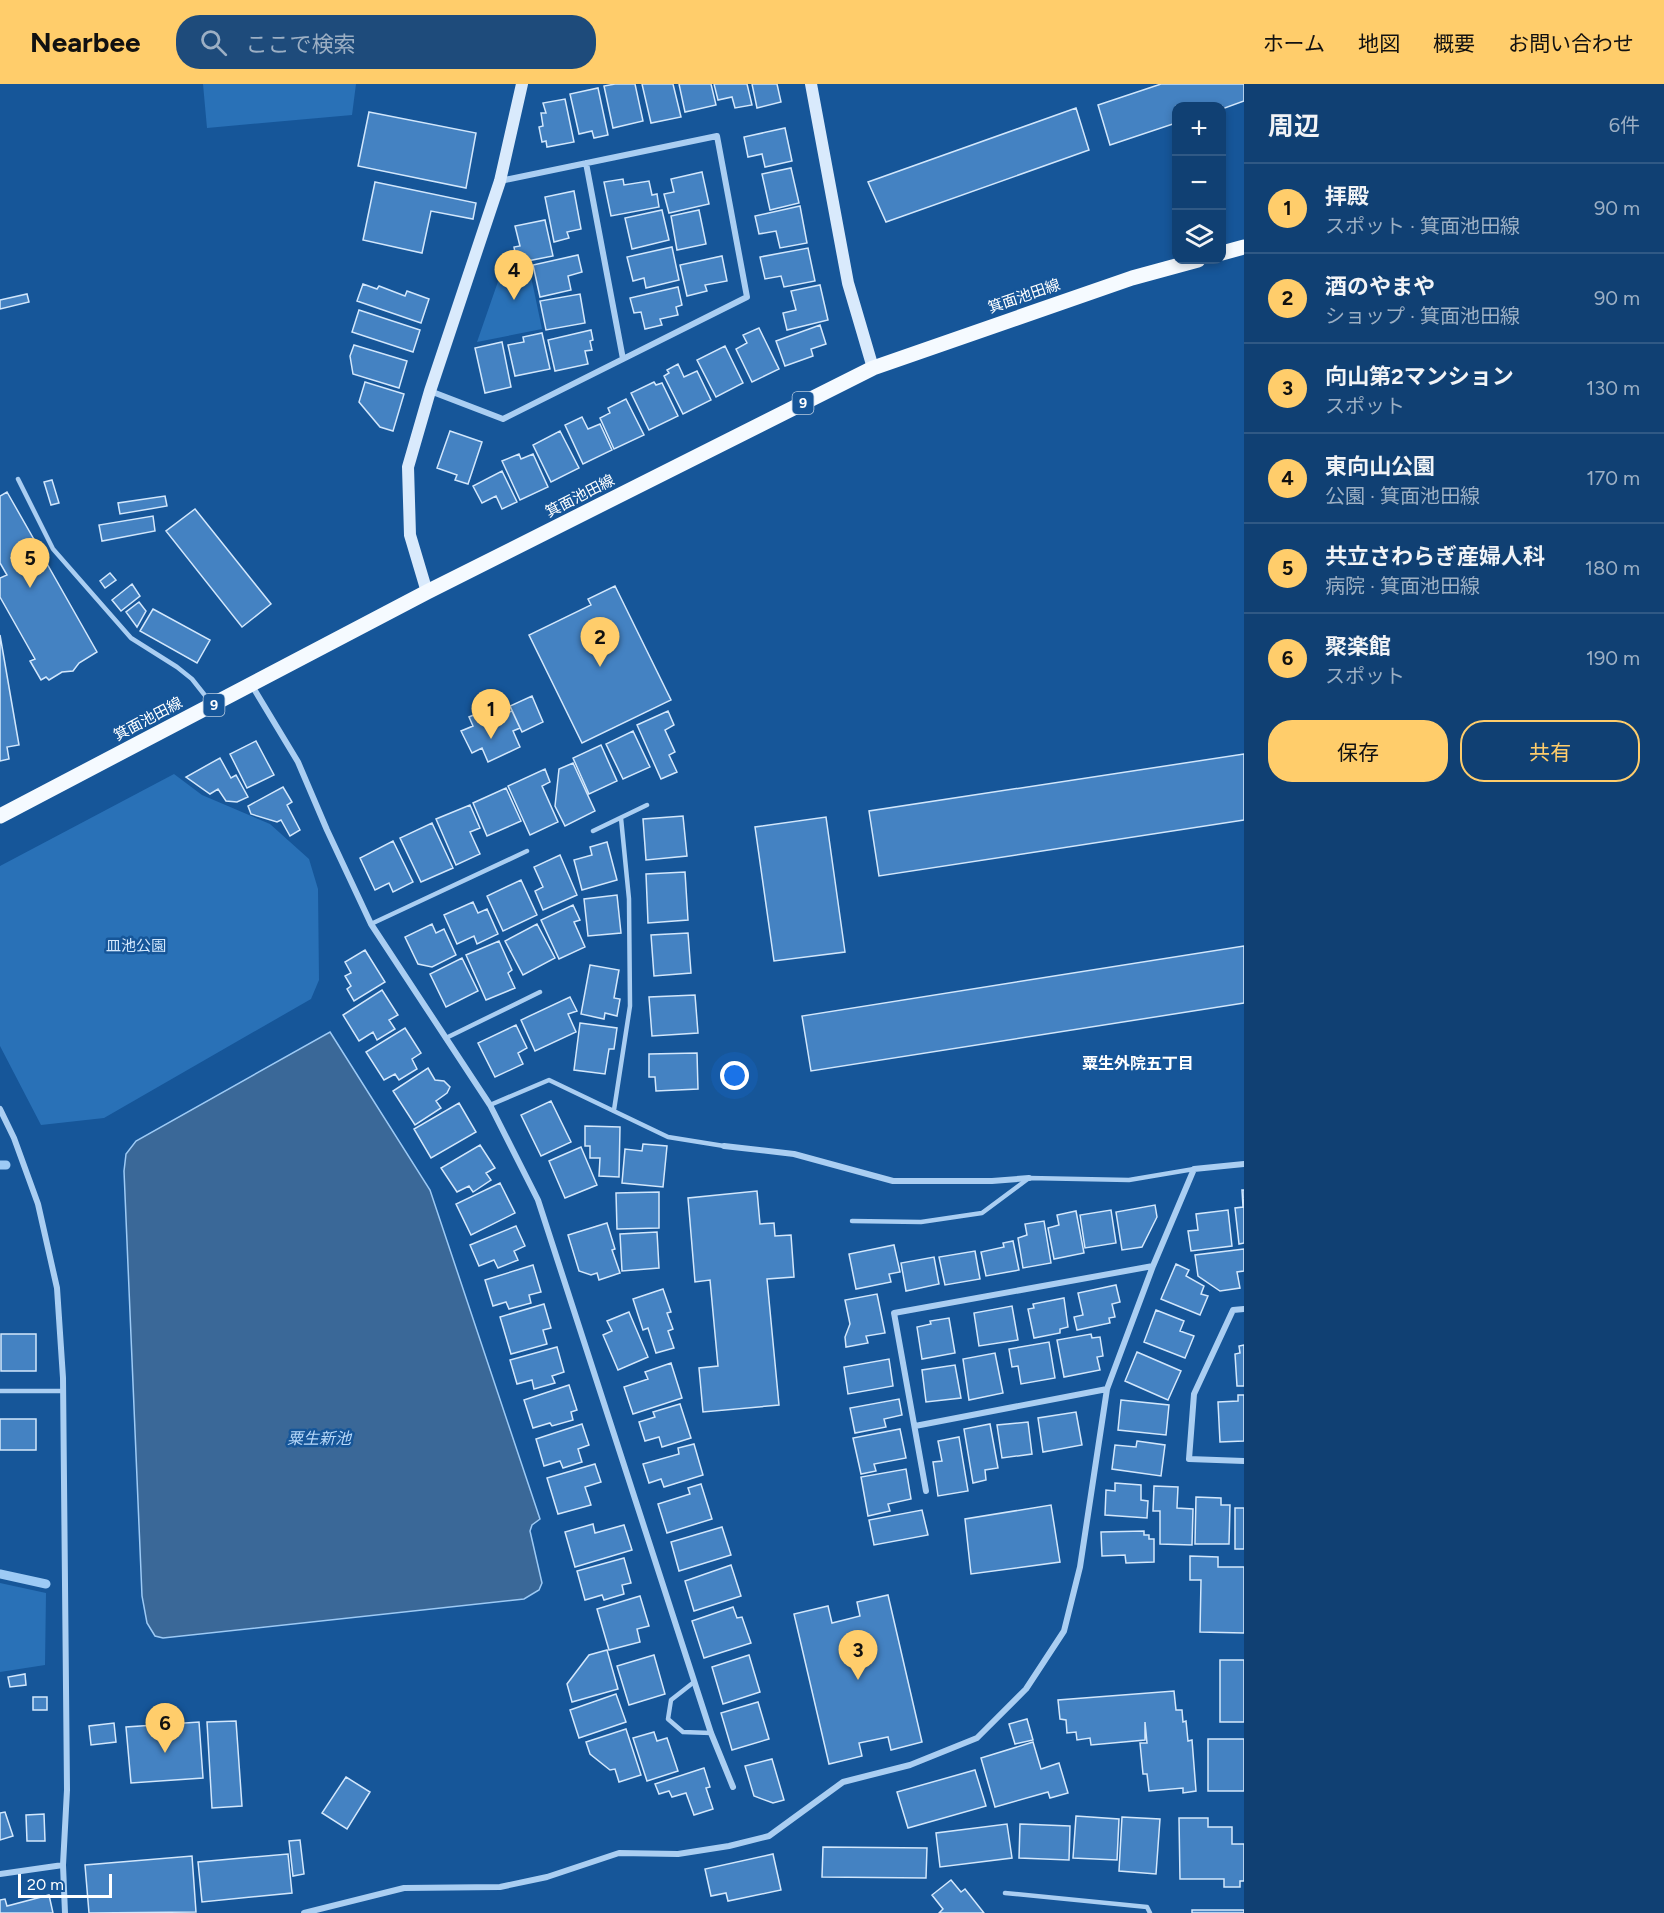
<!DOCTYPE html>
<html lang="ja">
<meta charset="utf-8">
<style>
body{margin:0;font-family:Figtree,"Noto Sans JP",sans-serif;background:#1e4b7b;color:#f1f3f6}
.controls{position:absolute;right:18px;top:18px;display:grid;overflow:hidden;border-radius:12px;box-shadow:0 3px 9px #0003}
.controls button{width:54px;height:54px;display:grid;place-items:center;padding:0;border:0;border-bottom:2px solid #305985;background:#104073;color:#f1f3f6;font:30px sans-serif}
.scale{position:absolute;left:18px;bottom:15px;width:94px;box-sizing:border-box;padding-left:6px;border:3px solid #fff;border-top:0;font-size:16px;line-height:21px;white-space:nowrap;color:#fff;-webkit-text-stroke:4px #165699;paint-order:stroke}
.you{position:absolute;left:735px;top:992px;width:21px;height:21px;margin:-15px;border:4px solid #fff;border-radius:50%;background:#1a73e8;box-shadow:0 0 0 9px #1a73e833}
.badge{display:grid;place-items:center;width:39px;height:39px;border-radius:50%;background:#ffcd6b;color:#111;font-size:20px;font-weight:700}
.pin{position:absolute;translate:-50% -50px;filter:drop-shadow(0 2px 3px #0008)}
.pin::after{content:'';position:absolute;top:32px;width:21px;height:18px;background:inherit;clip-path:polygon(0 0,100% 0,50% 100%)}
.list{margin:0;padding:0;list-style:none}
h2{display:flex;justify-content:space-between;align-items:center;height:78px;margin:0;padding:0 24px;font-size:26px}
h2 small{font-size:20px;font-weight:400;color:#9cafc4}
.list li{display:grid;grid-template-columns:39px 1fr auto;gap:18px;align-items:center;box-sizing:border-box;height:90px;padding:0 24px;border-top:2px solid #305985}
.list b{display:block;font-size:22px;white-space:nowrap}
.list p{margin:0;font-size:20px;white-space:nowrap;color:#9cafc4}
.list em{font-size:20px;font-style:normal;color:#9cafc4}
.actions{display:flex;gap:12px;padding:18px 24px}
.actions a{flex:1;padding:14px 0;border:2px solid #ffcd6b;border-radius:24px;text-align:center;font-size:21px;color:#ffcd6b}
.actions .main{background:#ffcd6b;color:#111}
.icon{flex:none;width:33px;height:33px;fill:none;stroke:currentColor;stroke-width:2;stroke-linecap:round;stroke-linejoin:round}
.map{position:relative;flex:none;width:1244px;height:1829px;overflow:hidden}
header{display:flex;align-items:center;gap:36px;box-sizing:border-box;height:84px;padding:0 30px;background:#ffcd6b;color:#111}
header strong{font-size:28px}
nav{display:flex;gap:33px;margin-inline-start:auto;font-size:21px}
.search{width:420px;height:54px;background:#1e4b7b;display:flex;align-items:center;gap:15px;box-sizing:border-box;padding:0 21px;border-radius:24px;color:#9cafc4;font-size:22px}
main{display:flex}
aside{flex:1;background:#104073}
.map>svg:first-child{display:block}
.green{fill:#2971b7}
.water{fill:#3a6898;stroke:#9dcaf5;stroke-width:1.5}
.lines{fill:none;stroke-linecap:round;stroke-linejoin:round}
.stream{stroke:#9dcaf5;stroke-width:9}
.building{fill:#4482c2;stroke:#d2e7fc;stroke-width:1.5}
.lane{stroke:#aacef2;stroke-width:4.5}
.street{stroke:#aacef2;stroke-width:6}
.secondary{stroke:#d9eafc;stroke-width:12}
.primary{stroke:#f5faff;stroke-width:15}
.labels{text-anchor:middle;stroke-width:5;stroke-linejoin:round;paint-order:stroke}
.shield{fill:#165699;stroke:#b9cce0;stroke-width:1.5}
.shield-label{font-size:14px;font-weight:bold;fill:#fff}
.street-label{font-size:15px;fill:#fff;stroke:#165699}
.park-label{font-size:15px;fill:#d2e7fc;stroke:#165699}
.neighbourhood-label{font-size:16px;font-weight:bold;fill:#fff;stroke:#165699}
.water-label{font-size:16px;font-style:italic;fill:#b7d8f9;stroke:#165699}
</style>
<header>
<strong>Nearbee</strong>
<div class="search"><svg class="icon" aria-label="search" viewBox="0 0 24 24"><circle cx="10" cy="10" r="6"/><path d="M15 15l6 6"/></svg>ここで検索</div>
<nav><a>ホーム</a><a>地図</a><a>概要</a><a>お問い合わせ</a></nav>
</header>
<main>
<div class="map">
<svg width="1244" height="1829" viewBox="0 0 1244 1829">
<rect width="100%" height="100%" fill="#165699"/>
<path class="green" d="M203,0h153l-4,31 -145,13z
M529,183l13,62 -65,13 25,-72z
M174,690l28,21 68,29 39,35 9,30 1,91 -8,19 -207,119 -63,7 -41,-79v-180z
M0,1499l46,10 -1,72 -45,7z"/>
<path class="water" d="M330,948l100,158 110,329 -8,6 -2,6 12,52 -3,7 -15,9 -361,39 -8,-2 -8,-13 -5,-27 -18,-425 2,-17 10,-13z"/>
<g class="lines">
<path class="stream" d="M0,1081h6
M0,1490l46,10"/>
</g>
<path class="building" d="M615,0h20l8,37 -30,7 -9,-42z
M642,0h31l8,33 -30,6z
M679,0h32l5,21 -31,7z
M714,0h33l5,21 -17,3 -3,-11 -14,3z
M752,0h25l4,18 -24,6z
M1161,0h83v17l-22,8v-3h-46v17l-66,22 -12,-40z
M598,4l10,47 -14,3 -2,-7 -13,3 -9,-40z
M565,15l9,43 -27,5 -1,-6 -4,1 -3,-15 4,-1 -2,-13h5l-3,-10z
M1076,24l13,42 -203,72 -18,-40z
M369,28l107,21 -10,55 -108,-22z
M785,44l7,33 -27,6 -3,-13 -14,3 -4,-20z
M791,84l8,35 -29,7 -8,-36z
M702,88l7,32 -40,9 -5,-19 10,-2 -3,-13z
M623,95l1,6 25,-4 3,14 5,-1 2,13 -48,9 -7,-34z
M375,98l101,21 -3,16 -42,-8 -9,42 -59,-13z
M574,107l7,38 -14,3 2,6 -15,4 -9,-45z
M800,122l7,37 -27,5 -4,-17 -17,3 -4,-18z
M662,126l7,30 -37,9 -7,-31z
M699,126l7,34 -29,6 -6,-34z
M545,136l8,36 -36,7 -3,-16 6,-1 -5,-20z
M672,163l7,33 -33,8 -2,-10 -11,3 -6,-24z
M808,164l7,33 -31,6 -3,-11 -16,3 -5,-22z
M578,171l4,17 -14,4 3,14 -31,7 -7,-32z
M722,172l5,25 -22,4 2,6 -20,5 -7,-31z
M363,200l14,5 2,-3 26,10 2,-5 22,8 -8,24 -64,-22z
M820,201l8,35 -41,10 -4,-17 13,-3 -5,-19z
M678,203l4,18 -6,2 2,8 -18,4 2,6 -17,4 -4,-17 -7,1 -4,-15z
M27,210l2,8 -29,7v-9z
M580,210l5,29 -39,7 -6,-29z
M359,226l61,20 -7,22 -61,-20z
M820,241l6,19 -15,5 2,7 -28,10 -9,-25z
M759,244l20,41 -27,13 -16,-33 11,-6 -4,-8z
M591,246l2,10 -3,1 2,9 -7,1 3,13 -33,7 -7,-31z
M542,249l8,36 -35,7 -7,-31 16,-3 -1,-5z
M502,258l9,45 -26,6 -10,-45z
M354,261l53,16 -8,27 -46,-14 -3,-18z
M725,262l18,37 -27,14 -19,-37z
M678,280l6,13 13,-6 14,29 -28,14 -19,-38 5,-3 -2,-3z
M365,298l39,12 -11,37 -13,-4 -21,-25z
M654,298l2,3 6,-2 16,33 -29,14 -18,-37z
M626,315l18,36 -30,14 -14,-31 10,-5 -2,-5z
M582,333l6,12 12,-5 12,26 -29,14 -18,-39z
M450,347l32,11 -14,42 -13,-4 2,-5 -20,-7z
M560,347l19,37 -28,14 -18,-37z
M519,370l2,5 12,-5 15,33 -28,13 -18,-39z
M502,387l15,31 -15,7 -6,-13 -14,7 -9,-17z
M52,396l7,23 -8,2 -7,-23z
M7,408l29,51 -25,15 6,10 25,-13 55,97 -18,11 -6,8 -11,1 -13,8 -3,-3 -5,3 -11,-19 5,-2 -35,-62v-19l7,-3 -7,-12v-67z
M165,412l2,10 -47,8 -2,-11z
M195,425l76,95 -29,23 -76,-96z
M153,432l2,15 -53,10 -3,-16z
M110,489l6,7 -11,8 -5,-7z
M132,500l8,12 -19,15 -9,-11z
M615,502l56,114 -89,43 -53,-108 62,-30 -3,-6z
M139,518l7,9 -9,16 -11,-15z
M153,525l57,31 -13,23 -57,-32z
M0,551l19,110 -12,2 2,12 -9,2z
M532,612l11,26 -21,10 -12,-26z
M499,620l5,10 8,-3 8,17 -7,3 7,16 -32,15 -6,-14 -10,5 -11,-22 12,-5 -4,-9z
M668,627l6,14 -9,5 10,22 -6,3 8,17 -16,7 -24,-54z
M633,647l17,36 -27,12 -17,-35z
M256,657l18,34 -27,13 -17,-34z
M601,661l16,36 -28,13 -16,-36z
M1244,670v66l-365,56 -10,-65z
M220,674l11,20 5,-3 12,22 -11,5 -11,-1 -8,-12 -8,5 -24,-17z
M573,679l22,48 -30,15 -10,-20 4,-37z
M545,685l5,13 -8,4 16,36 -28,13 -22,-49z
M283,703l9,15 -5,3 13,25 -10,6 -9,-16 -4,2 -26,-8 -3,-8z
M506,704l15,33 -34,15 -14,-33z
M470,721l10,23 -10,4 10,22 -24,11 -20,-46z
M683,732l4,40 -41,4 -3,-41z
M826,733l19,135 -71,9 -19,-134z
M432,739l21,45 -32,14 -21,-44z
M393,757l20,41 -20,10 -4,-9 -14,7 -15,-32z
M607,758l10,38 -35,10 -8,-30 18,-5 -2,-8z
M560,771l17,40 -34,15 -8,-19 8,-4 -9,-20z
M685,788l3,48 -40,3 -2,-49z
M521,796l16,35 -34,16 -16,-35z
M617,811l4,38 -33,3 -4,-37z
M473,818l5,11 9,-4 11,25 -21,10 -3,-8 -17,8 -13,-29z
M573,821l7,15 -6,2 11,25 -26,12 -18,-39z
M432,840l4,9 8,-4 12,26 -24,12 -14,-3 -13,-27z
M537,840l18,34 -32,17 -18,-34z
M688,849l3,40 -37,3 -3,-41z
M499,857l13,29 -4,3 7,15 -29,12 -20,-45z
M1244,862v57l-433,68 -9,-55z
M365,866l20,32 -31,19 -7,-12 4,-3 -6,-10 6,-3 -6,-11z
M462,874l16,33 -32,16 -16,-33z
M590,881l29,5 -5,28 6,1 -3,17 -12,-3 -1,6 -23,-5z
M382,906l16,25 -9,5 6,9 -18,11 -4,-8 -14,9 -16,-26z
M695,911l3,38 -46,3 -3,-39z
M570,913l7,14 -9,3 8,18 -41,19 -14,-31z
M580,939l37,5 -3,21h-5l-4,25 -31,-4z
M516,941l11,23 -9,5 5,11 -28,13 -17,-34z
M405,944l16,25 -9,6 5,10 -18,11 -4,-6 -11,6 -18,-28z
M697,969l1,36 -42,2 -1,-14h-6v-23z
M428,984l7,12 9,1 6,6 -3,6 -11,8 5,7 -26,17 -22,-34z
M551,1017l20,41 -30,14 -20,-41z
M459,1019l17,29 -45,26 -17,-29z
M585,1042l35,1 -1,50 -20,-1 1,-18h-10v-12h-5z
M643,1060l24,2 -4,41 -41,-4 3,-34 17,2z
M480,1061l15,23 -9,5 5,7 -18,12 -4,-6 -12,6 -16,-24z
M581,1063l16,38 -32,13 -16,-37z
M500,1099l15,30 -44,22 -15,-31z
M1242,1106h2v53l-5,1 -4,-36 8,-1z
M757,1107l3,33 14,-1 1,13 16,-1 3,42 -27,2 12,126 -76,7 -4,-44 19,-2 -8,-86 -15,2 -7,-84z
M659,1108v36l-42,1 -1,-36z
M1155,1121l2,12 -15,30 -20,3 -6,-38z
M1111,1126l5,33 -31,5 -5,-33z
M1228,1126l4,36 -41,5 -3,-20 10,-1 -2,-16z
M1076,1127l8,42 -30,6 -6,-31 11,-3 -2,-10z
M1044,1137l7,42 -28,5 -5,-30 9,-3 -2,-11z
M607,1139l8,26 -3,1 8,23 -21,7 -2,-7 -6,2 -12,-4 -11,-36z
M516,1142l9,20 -11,5 4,9 -20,8 -4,-8 -15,6 -9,-21z
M657,1148l2,36 -37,3 -2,-37z
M1013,1157l6,29 -33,6 -5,-24 23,-5 -1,-4z
M894,1161l6,27 -11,2 2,8 -35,7 -7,-35z
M1244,1165v22l-7,1 3,16 -20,3 -22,-15 -3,-21z
M975,1167l5,28 -35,6 -6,-28z
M934,1173l5,27 -33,7 -5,-28z
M1176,1180l13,6 -3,6 18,10 -3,8 7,2 -8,19 -39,-16z
M533,1181l8,27 -12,3 2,8 -22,6 -3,-7 -13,4 -8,-26z
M1116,1201l4,17 -8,2 3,13 -6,1 1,5 -33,7 -3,-13 9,-2 -5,-22z
M663,1205l8,23 -4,1 6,16 -5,2 6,17 -18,5 -8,-25 -5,2 -10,-31z
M877,1210l8,39 -19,3 2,7 -22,4 -1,-10 5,-13 -5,-24z
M1064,1214l4,29 -8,2v4l-26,5 -6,-29 6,-1 -1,-4z
M544,1220l7,24 -8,2 4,14 -36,10 -11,-37z
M1012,1222l6,34 -39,6 -5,-33z
M1156,1226l28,11 -4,10 14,5 -9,22 -41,-16z
M629,1228l19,45 -30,13 -15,-35 9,-4 -5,-10z
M949,1234l6,35 -33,6 -5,-32 14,-3 -1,-3z
M1,1250h35v37h-35z
M1091,1250l1,4 8,-1 3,19 -6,1 3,13 -36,7 -7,-37z
M1049,1258l6,36 -34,6 -3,-18 -6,1 -3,-18z
M1244,1261v41h-7l-2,-32 5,-1 -1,-7z
M557,1263l7,25 -12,4 3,7 -21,6 -2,-9 -15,4 -7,-24z
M1137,1268l44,19 -13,29 -43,-19z
M995,1269l8,40 -34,7 -6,-41z
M889,1275l4,27 -45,8 -4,-27z
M671,1279l11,35 -49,16 -9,-27 24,-8 -3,-7z
M955,1281l6,33 -35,4 -4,-32z
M569,1301l8,25 -6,2 2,8 -21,6 -2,-3 -17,5 -9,-28z
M1238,1311h6v46l-24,1 -2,-40 20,-1z
M899,1315l3,16 -18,4 2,8 -31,6 -5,-25z
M1121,1316l48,5 -3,30 -48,-5z
M680,1320l11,34 -29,9 -3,-10 -14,4 -6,-19 16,-5 -2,-5z
M1076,1328l6,33 -39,7 -5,-34z
M0,1335h36v31h-36z
M1028,1338l4,32 -30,4 -5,-33z
M582,1340l7,21 -11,4 4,13 -19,6 -3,-7 -16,5 -8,-27z
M990,1340l8,44 -13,2 1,10 -13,3 -9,-54z
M900,1345l6,29 -32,6 2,7 -15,3 -8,-36z
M959,1353l9,54 -30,5 -5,-34 9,-1 -4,-20z
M1137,1357l28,4 -4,31 -49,-7 3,-24 21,2z
M694,1360l9,31 -39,12 -3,-8 -12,4 -6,-19 36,-10 -1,-6z
M595,1380l6,18 -16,5 6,18 -33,9 -11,-36z
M906,1385l5,30 -23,5 2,7 -22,5 -7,-39z
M1115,1399l26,2v15l7,1 -1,17 -42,-3 1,-25 9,1z
M701,1400l11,35 -45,14 -9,-29 32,-10 -2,-6z
M1154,1402l24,1 -1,21 16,1 -1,36 -32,-1v-33h-7z
M1196,1413l25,1v7h9l-1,39h-34z
M1051,1421l9,57 -89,12 -6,-55z
M1235,1424h9v41h-9z
M922,1426l6,25 -54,10 -5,-25z
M593,1440l2,9 29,-8 8,25 -57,17 -10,-35z
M722,1443l9,28 -52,16 -8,-29z
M1144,1447v4h5v4h5v23l-28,1 -1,-8 -23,1 -1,-24z
M1190,1472l28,1v10h26v66l-44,-1 1,-52h-11z
M624,1474l7,25 -9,2 2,9 -20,6 -2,-5 -17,5 -8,-29z
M731,1481l10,31 -47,15 -9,-30z
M888,1511l34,147 -31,8 -3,-13 -29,6 3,13 -33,8 -35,-150 34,-8 4,17 28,-7 -3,-14z
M640,1512l9,30 -12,3 3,13 -31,8 -12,-41z
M733,1523l4,11 5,-1 9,26 -47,15 -12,-37z
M607,1566l11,39 -46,13 -5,-18 22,-29z
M654,1571l11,39 -36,11 -12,-39z
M749,1571l11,37 -37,12 -11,-37z
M1220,1576h24v62h-24z
M25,1590l1,11 -16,2 -2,-10z
M1174,1607l2,19h6l1,12 3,-1 2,20 4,-1 4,51 -13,2v-5l-34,3 -2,-17h-4l-3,-31h7l-2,-21v18l-54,5 -1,-7 -13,2 -1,-8 -9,1 -1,-13 -6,-1 -2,-19z
M616,1610l10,28 -47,16 -9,-28z
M33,1613h14v13h-14z
M758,1618l11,37 -37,11 -11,-37z
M1027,1635l6,21 -18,4 -6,-20z
M236,1637l6,85 -30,2 -5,-86z
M199,1638l4,56 -72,5 -5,-56z
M114,1639l2,19 -25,3 -2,-19z
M626,1645l15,46 -22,7 -4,-13 -5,1 -20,-16 -4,-12z
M654,1648l3,9 10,-3 11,33 -31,10 -14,-43z
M1208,1655h36v52h-36z
M1033,1658l8,27 18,-6 9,30 -18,5 -2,-6 -53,15 -14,-49z
M772,1675l12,41 -11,3 -19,-7 -9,-30z
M704,1684l6,19 -4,1 7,21 -19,6 -8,-22 -14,4 -3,-6 -10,3 -4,-10z
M975,1686l11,36 -78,22 -11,-36z
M346,1693l24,15 -23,37 -25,-16z
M5,1728l8,24 -13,4v-27z
M44,1730l1,27h-18l-1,-26z
M1076,1732l43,3 -2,41 -44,-2z
M1122,1733l38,2 -4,55 -37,-3z
M1179,1734h29v9h24v17h12v37h-4v6h-16v-8h-44z
M1007,1740l5,34 -72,9 -4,-34z
M1020,1740l50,2 -1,34 -50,-2z
M300,1756l4,34 -11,2 -4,-35z
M823,1763l104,1 -1,30 -104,-1z
M288,1770l4,39 -90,9 -4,-40z
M773,1770l8,36 -53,11 -2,-8 -15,3 -6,-27z
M192,1772l4,56 -107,1 -4,-48z
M951,1796l10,12 4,-3 19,24h-45l4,-4 -11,-14z
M49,1811l4,18h-53v-13l5,-1 2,7z
M1192,1826h52v3h-52z"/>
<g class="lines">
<path class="lane" d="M18,395l35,70 78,89 46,29 15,12 19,24
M593,747l54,-26
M371,840l156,-73
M446,954l94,-46
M490,1021l59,-25 119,57 56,9
M614,1026l16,-104 -1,-107 -8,-81
M852,1137l69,1 61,-9 47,-35 100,2 65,-11
M0,1307h63
M694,1598l-23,18 -3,19 15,13 28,1
M1005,1809l142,14 3,6"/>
<path class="street" d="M586,79l37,196
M430,307l73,28 244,-122 -30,-161 -217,45
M251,600l47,78 29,68 44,94 119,181 48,95 173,533 22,54
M0,1025l14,29 24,66 19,84 6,90 4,412 -4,75 2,48
M724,1062l70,8 99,27h99l37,-3
M1244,1225l-11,1 -39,84 -5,65 55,2
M915,1342l192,-37
M926,1407l-32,-178 259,-47
M0,1790l63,-9
M304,1829l100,-25 96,-1 47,-10 72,-24 59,1 51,-8 40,-10 74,-54 67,-17 67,-27 49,-49 38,-58 16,-64 27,-178 46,-123 41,-97 50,-5"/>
<path class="secondary" d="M811,0l37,199 25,85
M427,508l-17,-57 -2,-68 22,-76 70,-210 22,-97"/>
<path class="primary" d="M1222,169l22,-6
M0,732l427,-224 446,-224 259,-90 66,-18"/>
</g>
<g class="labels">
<g class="shield">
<rect x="792.5" y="308" width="21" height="22" rx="4.5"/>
<rect x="203.5" y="610" width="21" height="22" rx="4.5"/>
</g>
<g class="shield-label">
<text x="803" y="324">9</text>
<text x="214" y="626">9</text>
</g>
<g class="street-label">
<text transform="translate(1024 212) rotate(-19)" y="5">箕面池田線</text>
<text transform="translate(580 412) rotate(-27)" y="5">箕面池田線</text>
<text transform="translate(148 635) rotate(-28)" y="5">箕面池田線</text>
</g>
<g class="park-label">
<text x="136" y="867">皿池公園</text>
</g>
<g class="neighbourhood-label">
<text x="1138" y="985">粟生外院五丁目</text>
</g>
<g class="water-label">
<text x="319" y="1360">粟生新池</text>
</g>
</g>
</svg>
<div class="controls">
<button>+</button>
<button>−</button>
<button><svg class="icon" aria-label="layers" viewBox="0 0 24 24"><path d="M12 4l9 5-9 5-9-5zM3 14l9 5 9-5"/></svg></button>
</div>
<div class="scale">20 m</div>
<div class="you"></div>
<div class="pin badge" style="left:491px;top:655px">1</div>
<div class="pin badge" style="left:600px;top:583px">2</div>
<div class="pin badge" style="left:858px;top:1596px">3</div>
<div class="pin badge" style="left:514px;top:216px">4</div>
<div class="pin badge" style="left:30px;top:504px">5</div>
<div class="pin badge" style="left:165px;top:1669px">6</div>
</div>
<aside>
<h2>周辺<small>6件</small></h2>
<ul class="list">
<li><span class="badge">1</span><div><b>拝殿</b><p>スポット · 箕面池田線</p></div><em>90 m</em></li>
<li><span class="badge">2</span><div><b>酒のやまや</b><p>ショップ · 箕面池田線</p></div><em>90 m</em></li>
<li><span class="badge">3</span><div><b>向山第2マンション</b><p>スポット</p></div><em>130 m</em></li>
<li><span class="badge">4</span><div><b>東向山公園</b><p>公園 · 箕面池田線</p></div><em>170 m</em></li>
<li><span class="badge">5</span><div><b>共立さわらぎ産婦人科</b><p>病院 · 箕面池田線</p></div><em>180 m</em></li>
<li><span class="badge">6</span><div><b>聚楽館</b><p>スポット</p></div><em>190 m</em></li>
</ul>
<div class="actions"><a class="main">保存</a><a>共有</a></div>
</aside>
</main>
